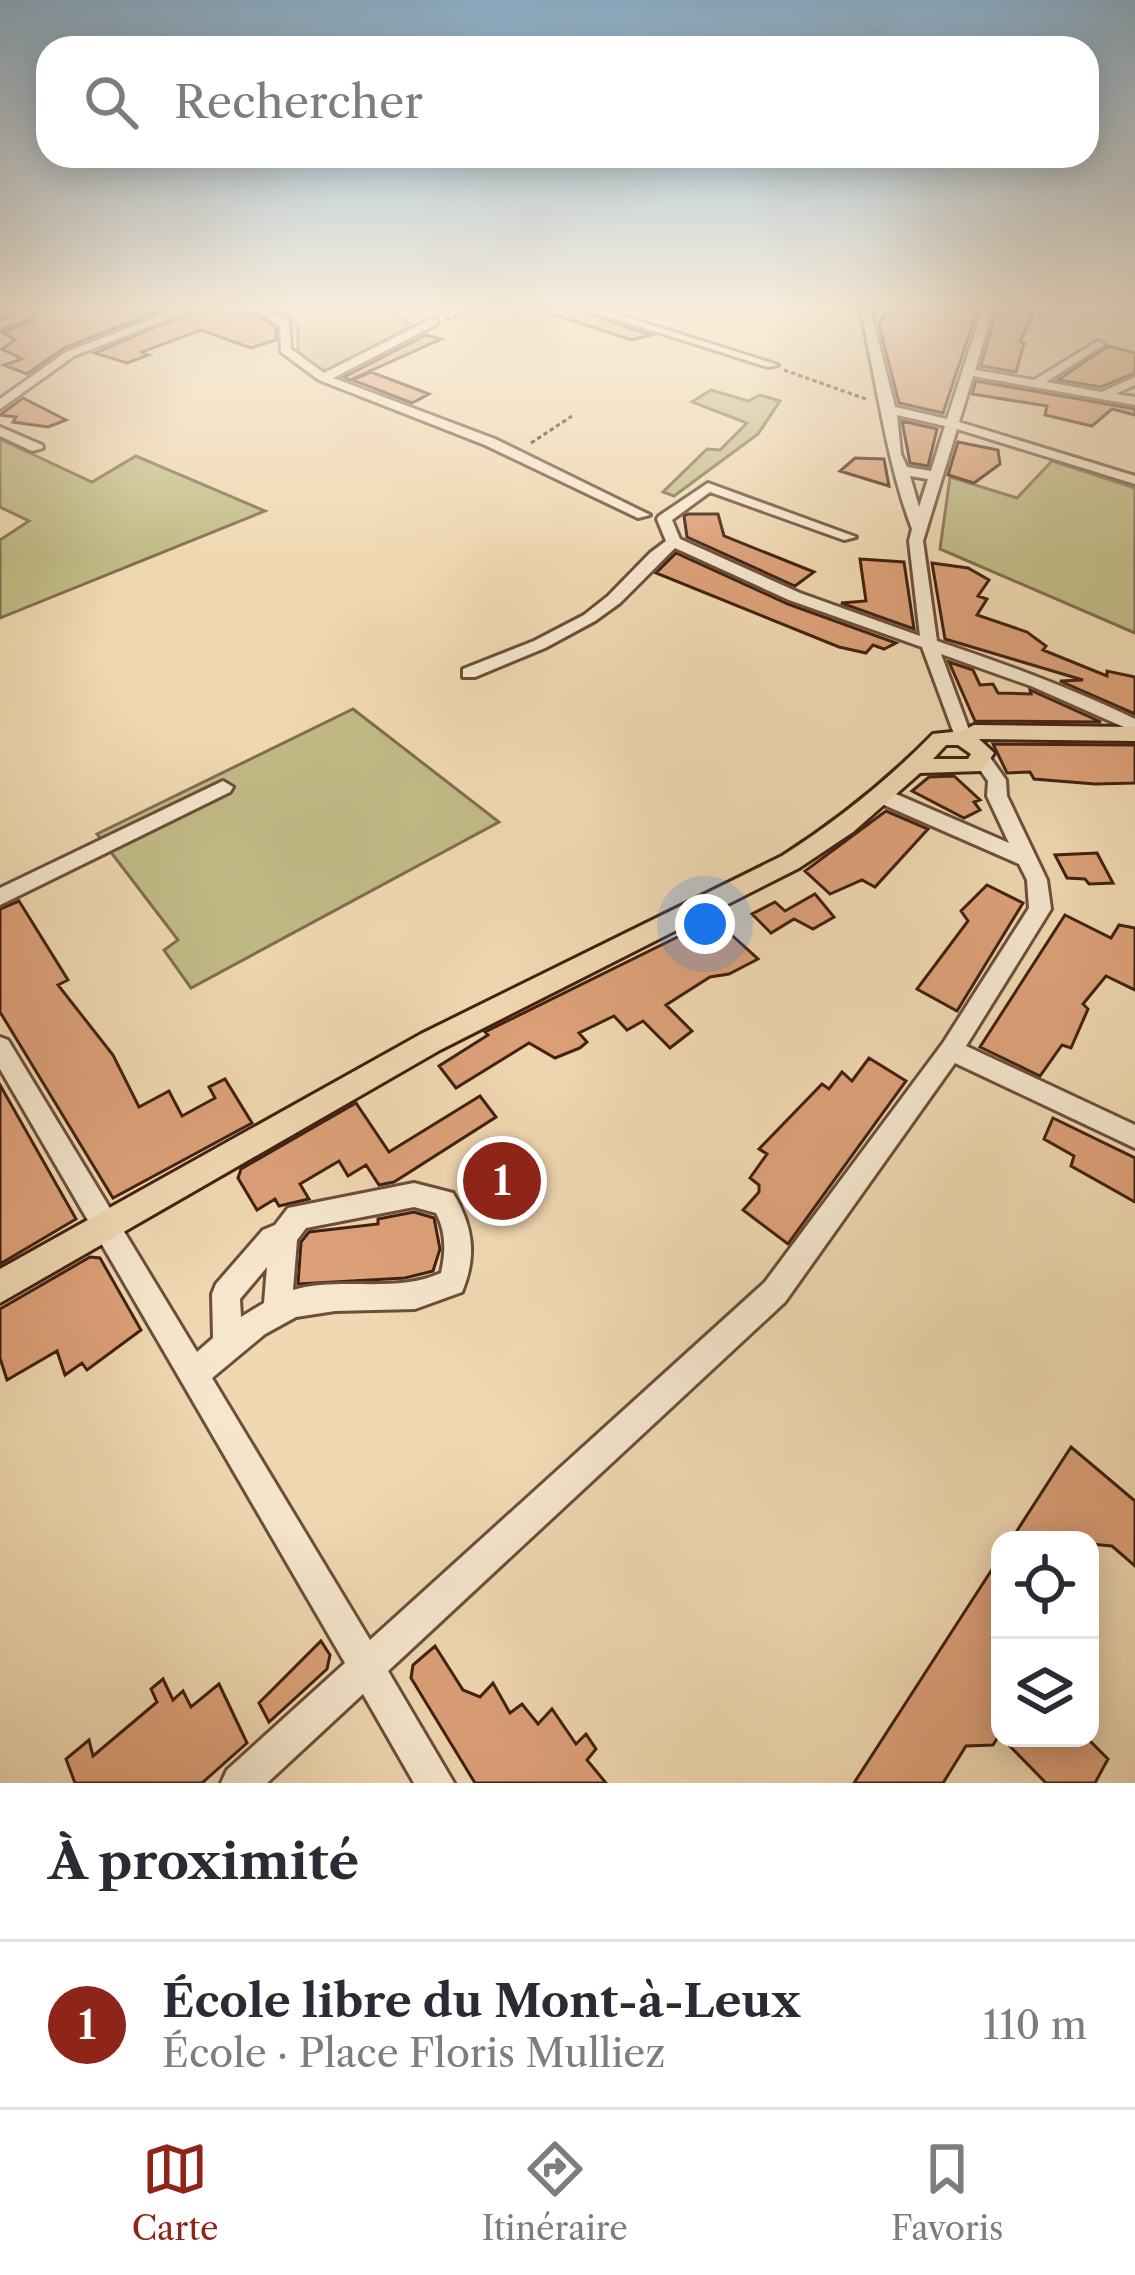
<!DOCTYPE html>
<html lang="fr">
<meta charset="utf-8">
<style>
body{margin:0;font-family:"Libre Caslon Text",serif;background:#f7f7f7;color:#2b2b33}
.controls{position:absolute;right:36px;bottom:36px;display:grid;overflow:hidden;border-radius:24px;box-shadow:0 6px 30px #0003}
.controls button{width:108px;height:108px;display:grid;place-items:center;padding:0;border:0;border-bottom:3px solid #e1e1e2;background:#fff;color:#2b2b33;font:60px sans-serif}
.you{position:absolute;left:705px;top:924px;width:42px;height:42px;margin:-30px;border:9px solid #fff;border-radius:50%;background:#1a73e8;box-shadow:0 0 0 18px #1a73e833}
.badge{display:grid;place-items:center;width:78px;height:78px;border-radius:50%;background:#8f2418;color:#fff;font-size:39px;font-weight:700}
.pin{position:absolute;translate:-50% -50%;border:6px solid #fff;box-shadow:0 3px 12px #0006}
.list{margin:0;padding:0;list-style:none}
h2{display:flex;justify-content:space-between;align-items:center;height:156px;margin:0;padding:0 48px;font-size:51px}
h2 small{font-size:39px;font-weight:400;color:#7c7c81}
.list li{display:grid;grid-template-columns:78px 1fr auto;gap:36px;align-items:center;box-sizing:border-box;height:168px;padding:0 48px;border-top:3px solid #e1e1e2}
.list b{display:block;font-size:45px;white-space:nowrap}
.list p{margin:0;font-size:39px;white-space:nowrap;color:#7c7c81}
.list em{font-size:39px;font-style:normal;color:#7c7c81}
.icon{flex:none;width:66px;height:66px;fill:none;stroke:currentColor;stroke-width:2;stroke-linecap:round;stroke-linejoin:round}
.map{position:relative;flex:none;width:1135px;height:1783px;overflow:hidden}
.search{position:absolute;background:#fff;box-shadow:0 6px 30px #0003;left:36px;right:36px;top:36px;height:132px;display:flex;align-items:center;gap:30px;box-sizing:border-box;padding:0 42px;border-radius:36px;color:#7c7c81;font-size:45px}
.sheet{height:324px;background:#fff}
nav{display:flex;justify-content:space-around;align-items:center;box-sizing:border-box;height:168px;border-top:3px solid #e1e1e2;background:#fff;font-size:33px;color:#7c7c81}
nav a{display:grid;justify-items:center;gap:6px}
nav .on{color:#8f2418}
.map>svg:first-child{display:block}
.green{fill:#c1bc87;stroke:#806e4c;stroke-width:3}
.building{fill:#dda179;stroke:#402011;stroke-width:3}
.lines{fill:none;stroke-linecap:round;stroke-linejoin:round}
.minor-casing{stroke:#6c4e39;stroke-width:6}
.major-casing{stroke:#402011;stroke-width:6}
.path{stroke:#402011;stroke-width:3;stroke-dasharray:4.5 3;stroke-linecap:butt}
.minor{fill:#f5e6cd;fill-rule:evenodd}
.major{fill:#f0d8b2;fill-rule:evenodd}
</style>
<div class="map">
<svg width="1135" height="1783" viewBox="0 0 1135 1783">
<rect width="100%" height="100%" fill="#f0d8b2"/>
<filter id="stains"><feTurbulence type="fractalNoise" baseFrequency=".00167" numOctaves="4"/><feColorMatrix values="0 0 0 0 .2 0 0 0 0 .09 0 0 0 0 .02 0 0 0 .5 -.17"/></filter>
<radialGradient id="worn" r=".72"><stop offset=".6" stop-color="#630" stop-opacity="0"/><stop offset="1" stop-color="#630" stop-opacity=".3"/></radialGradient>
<path class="green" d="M266,308h116l31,17 -89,48 -26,-17v-29l-11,-11z
M711,390l37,11 12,-6 20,6 -22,33 -84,62 -11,-4 44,-43 13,1 27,-27 -55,-21z
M0,439l92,43 44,-26 129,55 -265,107v-78l29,-19 -29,-14z
M1052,461l83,27v145l-195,-84 10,-72 67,21z
M353,709l146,113 -308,166 -27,-38 14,-10 -81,-106z"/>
<path class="building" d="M32,308h134l-102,40 -37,26 -23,-9 18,-6 -20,-10 13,-9 -13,-8 32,-12z
M200,308h49l27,20v12l-25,8 -50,-18 -59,22 7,3 -22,8 -32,-10z
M534,308l40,1 77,26 -20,5z
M888,308h90l-35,105 -44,-10 -20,-79z
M997,308h39l-16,34 4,1 -8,29 -35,-6z
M426,335l15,4 -91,41 -6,-3z
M1108,346l27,7v20l-34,14 -43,-7z
M371,372l58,22 -17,9 -60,-23z
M976,381l159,28v6l-23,-6 -20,17 -47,-11 2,-9 -75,-12z
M23,398l43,22 -18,7 -35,-5 3,-5 -16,-2z
M902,421l35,8 -9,37 -18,-3z
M958,442l40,8 2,14 -26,19 -26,-8z
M855,458l29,1 5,27 -49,-15z
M688,514h30l6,22 90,36 -19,14 -108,-49 -3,-21z
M676,553l112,51 108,39 -12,6 -11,-4 -7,8 -27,-6 -183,-74z
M860,559l44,3 10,67 -73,-26 25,-2z
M932,563l36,5 21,12 -11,16 9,3 -10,16 50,17 19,14 -3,4 64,26v-5l28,6v37l-75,-33 23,-1 -138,-41z
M949,662l24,8 7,15 13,-1 5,9 33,1 -1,-4 71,32 -126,-1z
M993,744l142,1v38l-40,1 -61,-5 -4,-7 -23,1z
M954,776l26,24 -6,2 6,8 -16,8 -52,-27 17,-14z
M886,811l42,18 -53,58 -13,-7 -32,14 -25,-23z
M1097,853l16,30 -24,1 -4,-5 -18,-1 -12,-23z
M987,885l36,18 -66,108 -40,-22 51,-68 -7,-10z
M815,894l19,23 -21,12 -19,-10 -23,14 -19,-19 23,-12 10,9z
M19,901l49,79 -10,5 55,70 26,52 30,-16 13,25 33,-18 -6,-11 16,-8 27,44 -139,75 -113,-186v-103z
M1065,915l46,23 8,-13 16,3v62l-29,-14 -23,28 5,5 -17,39 -9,-3 -22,31 -60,-29z
M714,919l44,40 -29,15 -19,3 -44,28 26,26 -22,17 -27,-27 -16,9 -13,-14 -35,17 8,9 -7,6 -25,10 -26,-15 -73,45 -17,-22 49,-31 -3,-3z
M869,1058l37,23 -118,163 -45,-34 16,-18v-7l-9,-7 17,-24 -8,-5 63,-65 7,5 13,-17 10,9z
M0,1085l76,134 -76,45z
M480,1096l16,21 -102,65 -15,3 -13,-20 -18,11 -9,-15 -39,23 9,15 -30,7 -4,-7 -18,11 -19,-32 3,-9 115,-66 33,49z
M1053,1118l82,40v44l-64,-36 3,-10 -30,-17z
M414,1212l20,6 6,31 -7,22 -28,7 -107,6 3,-42 8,-10 69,-8v-5z
M90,1257l10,1 41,72 -54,40 -5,-7 -17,12 -8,-24 -50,29 -7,-22v-49z
M1071,1447l64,54v65l-23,-20 -22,-2v-4h-79z
M1000,1557v177l-7,11 -27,1 -23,37h-89z
M321,1641l9,14 -3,14 -58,53 -10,-19z
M435,1646l28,44 17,7 13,-14 17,30 12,-9 16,20 14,-15 24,35 10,-10 10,15 -9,11 19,23h-131l-64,-105 2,-13z
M163,1679l10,21 10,-9 8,16 28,-23 28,59 -45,40h-127l-9,-24 23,-19 4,16 64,-54 -6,-13z
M1002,1738h85l21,21 -13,24h-49z"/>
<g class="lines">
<g class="minor-casing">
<path id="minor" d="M180,308h16l-122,48 -74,53v-10l66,-47z
M253,308h13l23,15 2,26 33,24 105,-53h8v4l-104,54 162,61 155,76 -12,3 -153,-73 -166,-65 -38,-28 -1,-26z
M581,308h17l180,57 -10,2z
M860,308h10l25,99 52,12 36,-111h10l-18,62 59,10 64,-39 6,3 -2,2 -56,36 56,10 33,-15v8l-20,9 20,3v8l-162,-29 -14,46 176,54v8l-178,-55 -34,112 14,100c68,23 134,47 198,78v13l-104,-46 -90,-32 31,84 -3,4h-12l-35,-95 -133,-47 -114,-52 -55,55 -25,18 -50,27 -70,29h-12v-8l71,-28 50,-26 24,-19 42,-43 16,-12 -9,-22 2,-3 49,-33 148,54 -12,3 -134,-48 -38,28 8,19 120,54 120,43 -11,-95 3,-12c-26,-69 -35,-147 -52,-221zM897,415l48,11 -14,45 -24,-4 -6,-13zM910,476l18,3 -9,28z
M28,311l4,5 -32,12v-7z
M0,427l42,18 1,3 -11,3 -32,-15z
M982,754l7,2 17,24 1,16 40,84 4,29 -85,137 169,79v23l-180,-85 -170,239 -397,369 66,112h-40l-51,-89 -96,89h-46l6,-13 118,-107 -345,-594v-32l8,3 189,312 16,-14 -1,-44 4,-10 47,-54 12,-5 13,-17 126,-25 39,10c20,33 24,63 9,99l-47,17 -80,2 -39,6 -31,17 -53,44 158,262 395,-358 178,-239 86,-135 -2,-28 -8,-16 -144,-63 -3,-5 10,-7 7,2 120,52 -22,-47 1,-15 -15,-21zM414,1207l22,6c10,19 10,38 5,60 -46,21 -100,3 -148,17l4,-50 9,-12zM267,1267l-3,36 -23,14 -1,-18z
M223,781l10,6 -3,5 -230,113v-17z"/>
</g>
<g class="major-casing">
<path id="major" d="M974,725l161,2v14l-156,-2 15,14 -12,18 -62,2 -67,59 -54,36 -359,182 -440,253v-34l421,-235 361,-178c56,-36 104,-74 151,-122l29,-3zM946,745h12l13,9 -3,5h-35z"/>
</g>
<path class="path" d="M446,319l39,-11
M784,370l82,29
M531,443l41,-27"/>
<use href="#minor" class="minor"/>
<use href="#major" class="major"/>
</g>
<linearGradient id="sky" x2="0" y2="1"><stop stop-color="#8bb5d5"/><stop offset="0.55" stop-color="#f8eddc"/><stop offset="1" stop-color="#f8eddc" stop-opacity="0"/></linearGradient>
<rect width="1135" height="558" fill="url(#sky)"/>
<rect width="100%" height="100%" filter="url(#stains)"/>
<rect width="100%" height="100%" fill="url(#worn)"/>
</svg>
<div class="controls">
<button><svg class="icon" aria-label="locate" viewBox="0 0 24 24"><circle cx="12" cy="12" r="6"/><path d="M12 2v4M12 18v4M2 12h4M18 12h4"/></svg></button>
<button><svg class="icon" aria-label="layers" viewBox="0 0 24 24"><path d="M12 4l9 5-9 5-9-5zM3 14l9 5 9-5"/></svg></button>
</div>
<div class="you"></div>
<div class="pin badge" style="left:502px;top:1181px">1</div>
<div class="search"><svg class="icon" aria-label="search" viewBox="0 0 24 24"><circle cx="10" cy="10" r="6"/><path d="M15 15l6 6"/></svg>Rechercher</div>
</div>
<section class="sheet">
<h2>À proximité<small></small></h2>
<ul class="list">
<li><span class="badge">1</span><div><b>École libre du Mont-à-Leux</b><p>École · Place Floris Mulliez</p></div><em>110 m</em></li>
</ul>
</section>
<nav>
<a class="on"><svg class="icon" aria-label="map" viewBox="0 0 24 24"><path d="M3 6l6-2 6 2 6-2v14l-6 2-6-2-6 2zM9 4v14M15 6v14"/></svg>Carte</a>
<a><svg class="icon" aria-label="directions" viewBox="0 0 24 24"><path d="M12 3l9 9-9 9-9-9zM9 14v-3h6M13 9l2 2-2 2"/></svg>Itinéraire</a>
<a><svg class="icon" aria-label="saved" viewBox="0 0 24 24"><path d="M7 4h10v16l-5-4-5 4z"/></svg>Favoris</a>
</nav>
